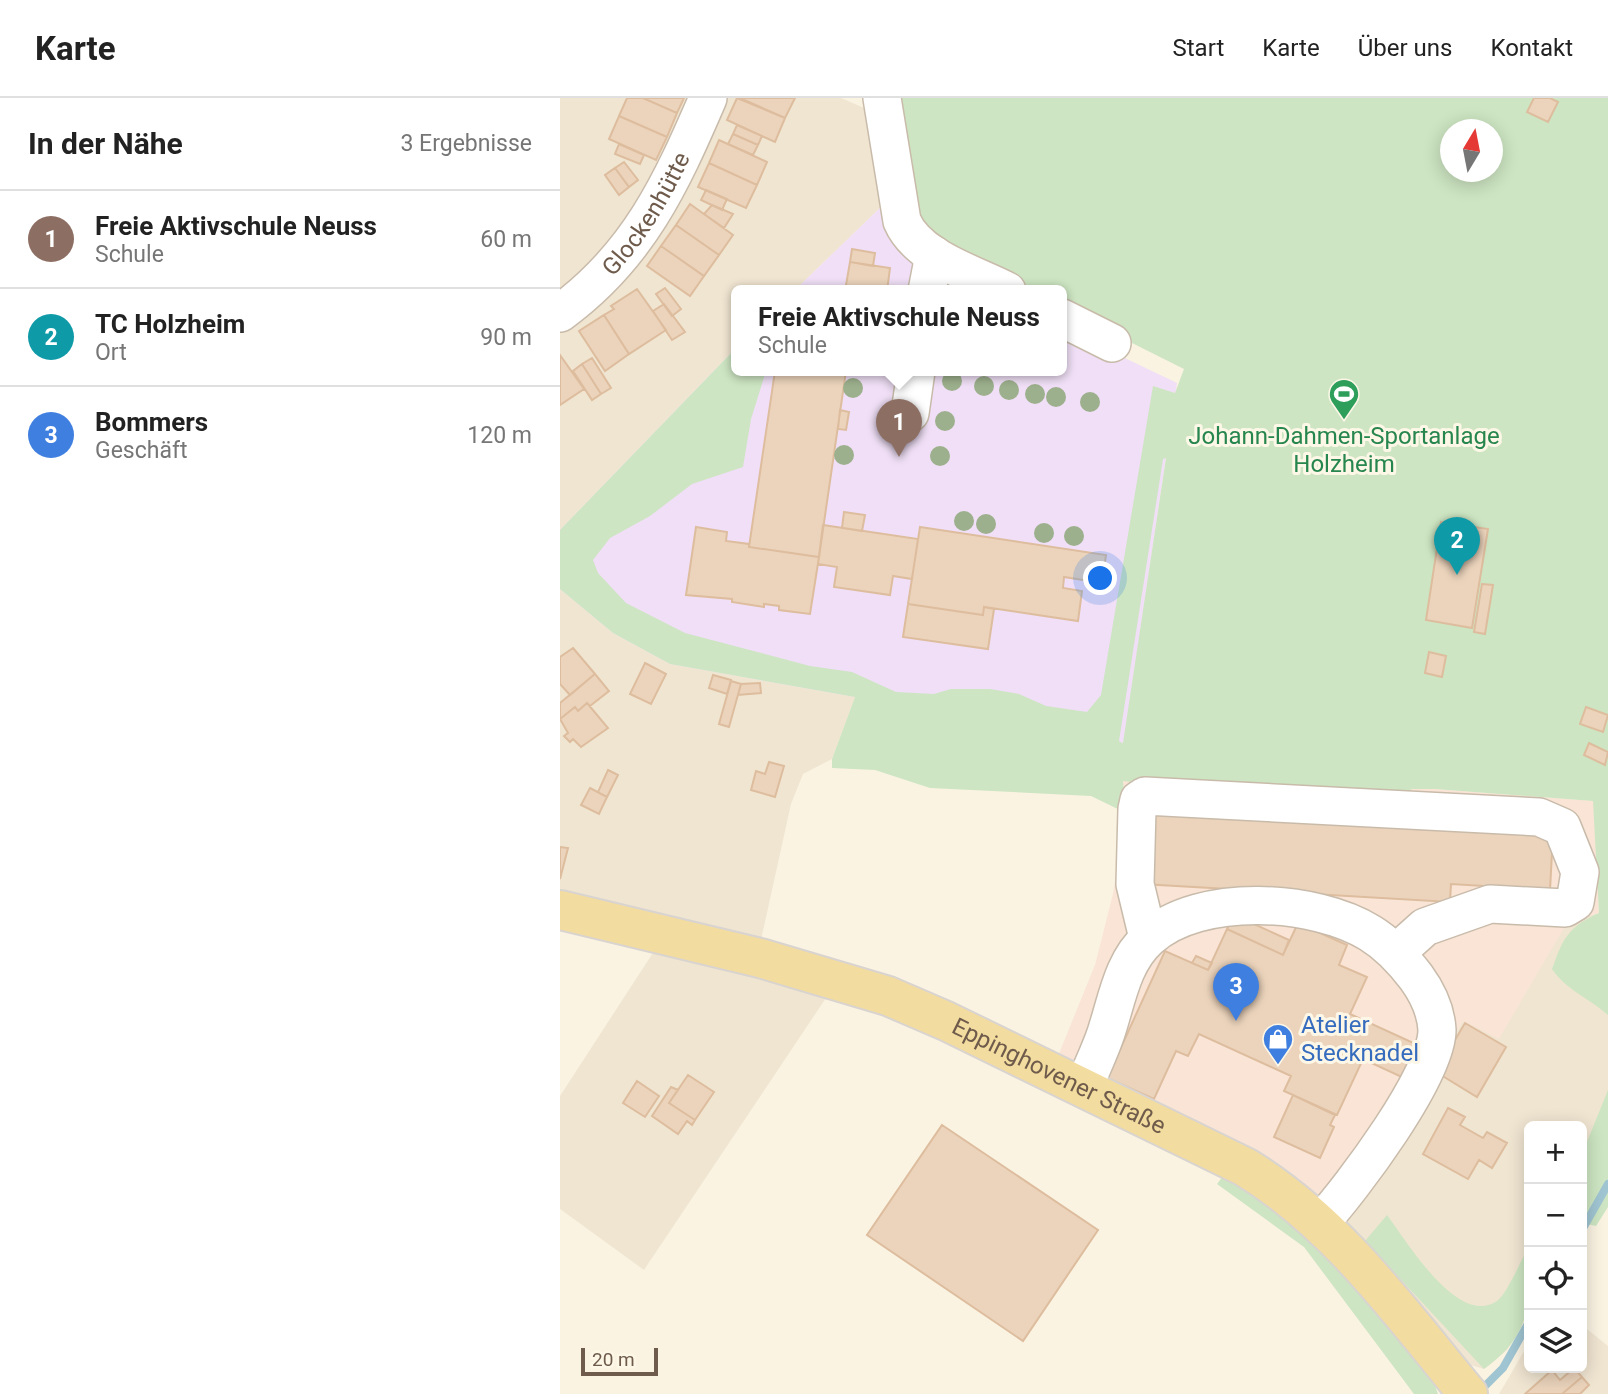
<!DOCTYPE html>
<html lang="de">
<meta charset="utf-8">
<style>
body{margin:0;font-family:Roboto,sans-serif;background:#f6f6f6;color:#222}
.controls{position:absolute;right:21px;bottom:21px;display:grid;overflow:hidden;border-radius:10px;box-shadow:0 4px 18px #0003}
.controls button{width:63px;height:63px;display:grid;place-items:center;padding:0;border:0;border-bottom:2px solid #e0e0e0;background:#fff;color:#222;font:35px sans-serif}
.compass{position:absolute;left:880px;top:21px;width:63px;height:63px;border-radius:50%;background:#fff;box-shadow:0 4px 18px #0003;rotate:10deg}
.scale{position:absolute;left:21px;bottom:18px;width:77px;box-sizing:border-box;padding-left:7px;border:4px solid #6e5b4b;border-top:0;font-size:19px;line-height:24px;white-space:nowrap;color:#6e5b4b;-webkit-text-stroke:5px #fdf7e7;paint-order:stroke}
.you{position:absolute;left:541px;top:481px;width:24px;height:24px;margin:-18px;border:5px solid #fff;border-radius:50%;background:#1a73e8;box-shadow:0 0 0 10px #1a73e833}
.badge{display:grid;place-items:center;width:46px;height:46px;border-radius:50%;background:#744b37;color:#fff;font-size:23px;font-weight:700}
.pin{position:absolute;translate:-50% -58px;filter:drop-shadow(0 2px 4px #0008)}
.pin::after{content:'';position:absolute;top:37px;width:24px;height:21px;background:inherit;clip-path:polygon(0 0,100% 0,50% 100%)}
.popup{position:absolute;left:171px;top:187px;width:336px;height:91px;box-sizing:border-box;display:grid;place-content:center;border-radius:10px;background:#fff;filter:drop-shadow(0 2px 5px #0005);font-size:23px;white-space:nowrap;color:#767676}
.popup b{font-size:26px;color:#222}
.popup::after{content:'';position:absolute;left:50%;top:100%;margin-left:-14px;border:14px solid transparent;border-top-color:#fff}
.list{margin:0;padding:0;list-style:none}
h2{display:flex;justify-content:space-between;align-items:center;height:91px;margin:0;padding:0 28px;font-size:30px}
h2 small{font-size:23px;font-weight:400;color:#767676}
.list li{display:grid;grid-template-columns:46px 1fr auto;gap:21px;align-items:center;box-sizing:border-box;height:98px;padding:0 28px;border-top:2px solid #e0e0e0}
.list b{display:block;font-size:26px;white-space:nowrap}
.list p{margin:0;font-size:23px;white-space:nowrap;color:#767676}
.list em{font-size:23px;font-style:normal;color:#767676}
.icon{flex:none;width:38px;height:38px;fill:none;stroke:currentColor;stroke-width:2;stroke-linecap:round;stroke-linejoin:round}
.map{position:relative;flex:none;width:1048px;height:1296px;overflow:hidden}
header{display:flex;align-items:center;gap:42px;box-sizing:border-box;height:98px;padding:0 35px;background:#fff;border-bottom:2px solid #e0e0e0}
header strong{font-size:33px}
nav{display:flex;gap:38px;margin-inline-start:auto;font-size:24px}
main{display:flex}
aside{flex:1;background:#fff}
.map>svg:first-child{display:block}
.residential{fill:#f0e5d1}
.commercial{fill:#f9e4d6}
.education{fill:#f0dff6}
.green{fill:#cde5c2;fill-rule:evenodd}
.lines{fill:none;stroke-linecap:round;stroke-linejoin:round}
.stream{stroke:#a0c5d2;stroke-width:8}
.building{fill:#ecd4bc;stroke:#ddbd9e;stroke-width:2}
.minor-casing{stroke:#c9bbaa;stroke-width:40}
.major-casing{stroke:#d9d4d0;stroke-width:42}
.minor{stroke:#fff;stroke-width:37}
.major{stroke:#f3dc9f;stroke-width:38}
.tree{fill:#9db08d}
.labels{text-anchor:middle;stroke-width:6;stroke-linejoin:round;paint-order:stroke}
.street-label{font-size:24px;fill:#6e5b4b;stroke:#fdf7e7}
.leisure-label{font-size:24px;fill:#27864d;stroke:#fdf7e7}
.shop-label{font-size:24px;fill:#366cbe;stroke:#fdf7e7;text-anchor:start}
</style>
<header>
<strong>Karte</strong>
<nav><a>Start</a><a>Karte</a><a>Über uns</a><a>Kontakt</a></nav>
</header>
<main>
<aside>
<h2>In der Nähe<small>3 Ergebnisse</small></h2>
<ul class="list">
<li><span class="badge" style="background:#8d6e63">1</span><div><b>Freie Aktivschule Neuss</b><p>Schule</p></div><em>60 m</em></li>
<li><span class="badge" style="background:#0f9aa8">2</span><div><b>TC Holzheim</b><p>Ort</p></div><em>90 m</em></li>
<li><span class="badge" style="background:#3f7fe0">3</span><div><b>Bommers</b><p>Geschäft</p></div><em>120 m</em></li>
</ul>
</aside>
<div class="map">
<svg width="1048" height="1296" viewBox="0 0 1048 1296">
<rect width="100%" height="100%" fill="#faf3e2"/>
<path class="residential" d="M0,0h281l35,15 9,90 -91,88h-58v57l-176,182z
M0,491l53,44 57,31 185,33 -23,62 -29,15 -12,30 -32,145 -199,-46z
M1039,815l9,5v251l-26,47v-90h-53v184l-22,40 -23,19 -27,-8 -117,-133 123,-208 105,-99z
M98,847l174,44 -188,281 -84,-61v-113z
M1022,1227l26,21v48h-109l30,-51v25h53z"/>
<path class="commercial" d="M563,683l312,8 159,12 5,112 -31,8 -69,118 -36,-18 -123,207 -284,-167 39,-96 18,-71 13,-81z"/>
<path class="education" d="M325,105l97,88h-188z
M502,230l115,55 -59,398 -263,-84 -185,-33 -57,-31 -53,-44v-59l176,-182v23h326z"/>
<path class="green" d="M333,0h715v917c-19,-17 -42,-25 -56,-46 11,-31 16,-42 47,-56l-6,-112 -158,-12h-25l7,5 -239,-6 -55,-7 3,32 -35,-17 -161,-8 -55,-18 -43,-2v-9l23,-62 -185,-33 -57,-31 -53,-44v-59l176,-182v23h30l-15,48 -8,48 -51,17 -42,32 -40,22 -17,22 5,13 28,30 59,30 125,33 42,6 44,20 38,2 17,-5h39l29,5 27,12 41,6 14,-17 52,-309 22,7 9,-24 -122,-61v-17h-34l-99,-50 -12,-9zM890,32h42v42h-42zM606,360l-43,285h-1l-3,-2 44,-282z
M1048,992v117l-12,19 -14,-3v-69z
M666,1074l89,64 119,147 4,11h-24l-110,-147 -87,-63z
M827,1117c19,25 71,113 110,86 10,-7 25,-43 32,-55 0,55 5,88 -45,123l-119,-128z"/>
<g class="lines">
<path class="stream" d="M1022,1132l26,-46
M919,1294l24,-24 26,-46"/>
</g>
<path class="building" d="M67,0h16l34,15 -10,24 -48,-21z
M83,0h41l-7,15z
M177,0l48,20 -10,24 -48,-22z
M180,0h55l-10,20z
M974,0h16l8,4 -10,20 -21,-10z
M59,18l48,21 -11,23 -47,-21z
M177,27l25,11 -4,9 -25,-11z
M173,36l25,11 -5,10 -25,-11z
M159,42l48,22 -10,23 -48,-22z
M59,46l25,11 -4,9 -25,-10z
M64,64l14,18 -9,7 -14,-19z
M149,65l48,22 -11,23 -48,-21z
M55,70l14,19 -10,8 -14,-20z
M146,92l21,9 -5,11 -21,-10z
M130,106l43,31 -14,20 -43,-30z
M152,107l21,9 -9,14 -20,-14z
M116,127l43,30 -15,21 -43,-30z
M101,148l43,30 -14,20 -43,-30z
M292,151l23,4 -2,13 -23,-4z
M290,164l40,6 -3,23h-42z
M105,190l16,21 -9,7 -16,-22z
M77,191l29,41 -37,24 -25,-39 10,-6 -3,-3z
M104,206l21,28 -13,8 -19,-29z
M44,217l25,39 -24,17 -26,-40z
M0,257l24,34 -24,16z
M32,260l19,30 -10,6 -19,-30z
M22,266l19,30 -9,6 -19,-29z
M215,273h71l-27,186 -70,-10z
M280,312l9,2 -3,18 -8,-1z
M284,414l21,3 -3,16 -20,-3z
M881,424l47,7 -16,99 -46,-8z
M263,427l95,14 -6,40 -19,-3 -3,19 -56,-8 3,-20 -19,-3z
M136,429l31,5 -1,9 23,3v3l70,10 -9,57 -31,-4v-4l-15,-2v3l-32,-5v-3l-46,-4z
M360,429l186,28 -4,28 -38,-6 -1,11 19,3 -4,30 -94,-14 -1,8 -75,-11z
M922,486l11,1 -8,49 -11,-2z
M348,506l75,11 1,-8 10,2 -6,40 -85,-12z
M13,550l22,26 -25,21 -10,-11v-27z
M869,554l17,4 -4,21 -17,-4z
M85,565l21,11 -15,30 -21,-10z
M35,576l14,17 -19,15 -3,-3 -9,8 -3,-4 -15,12v-16z
M153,577l18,5 -4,14 -18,-6z
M171,583l10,3 -12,43 -10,-3z
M200,585l1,10 -23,2 3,-11z
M27,605l21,25 -27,19 -8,-8 -3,3 -6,-6 4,-3 -8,-14 15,-12 3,4z
M1026,609l22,8 -5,17 -23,-8z
M1029,645l19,9 -3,13 -21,-10z
M209,664l15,4 -9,31 -24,-7 5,-19 9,3z
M48,672l10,5 -11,22 -9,-5z
M30,690l17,9 -8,17 -18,-9z
M586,707l407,29 -3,56 -99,-6 -1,18 -308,-18z
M0,749l8,1 -8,31z
M674,817l55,25 -6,15 -56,-26z
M738,825l49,22 -8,20 28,12 -17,37 70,32 -14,33 -43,-20 -26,56 -53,-24 7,-15 -92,-42 -11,22 -12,-5 -22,48 -47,-21 58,-127 43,19 19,-41 56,26z
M636,858l16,7 -4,7 -16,-7z
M905,925l41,24 -29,50 -41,-25z
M128,977l26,17 -19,28 -26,-17z
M77,983l22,15 -14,21 -22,-14z
M111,989l7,3 -9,13 26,17 -3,5 -5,-4 -9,13 -26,-18z
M733,997l42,20 -5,10 4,2 -14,31 -46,-21z
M888,1010l17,9 -5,8 23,13 4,-6 20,11 -15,25 -13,-8 -11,19 -45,-25z
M382,1027l156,105 -75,111 -156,-106z
M1014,1270l8,9 -20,17h-37l27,-24 8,10z
M1022,1279l7,8 -9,9h-18z"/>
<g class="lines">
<g class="minor-casing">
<g id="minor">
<path d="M322,0l20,123c16,37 70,52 105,70"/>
<path d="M367,193l7,-36"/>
<path id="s1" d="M0,215c78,-57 111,-129 148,-215"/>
<path d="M502,220l50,25"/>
<path d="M350,315l6,-42"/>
<path d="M588,840l-13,-54 2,-75 2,-9 6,-4 394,21 23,10 18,45 -5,30 -10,6 -75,-4 -65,23 -29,26"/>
<path d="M524,989c7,-18 16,-36 22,-54 11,-33 16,-71 43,-95 51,-46 166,-39 221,-5 18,11 33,27 46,44 11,15 20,34 21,53 0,45 -85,158 -117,193"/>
</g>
</g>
<g class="major-casing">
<g id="major">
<path id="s2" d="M0,812l200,48 128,38 58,25 299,146c92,56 155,145 223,227"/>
</g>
</g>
<use href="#minor" class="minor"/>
<use href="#major" class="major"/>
</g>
<g class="tree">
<circle cx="392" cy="283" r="10"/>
<circle cx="424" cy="288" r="10"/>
<circle cx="293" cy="290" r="10"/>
<circle cx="449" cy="292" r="10"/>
<circle cx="475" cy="296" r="10"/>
<circle cx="496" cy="299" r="10"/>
<circle cx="530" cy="304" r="10"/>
<circle cx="385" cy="323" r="10"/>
<circle cx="284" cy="357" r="10"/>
<circle cx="380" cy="358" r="10"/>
<circle cx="404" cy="423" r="10"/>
<circle cx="426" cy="426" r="10"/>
<circle cx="484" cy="435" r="10"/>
<circle cx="514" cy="438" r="10"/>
</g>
<defs>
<g id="stadium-pin" transform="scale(1.575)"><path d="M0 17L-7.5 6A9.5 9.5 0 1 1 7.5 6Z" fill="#2e9e5b" stroke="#fdf7e7"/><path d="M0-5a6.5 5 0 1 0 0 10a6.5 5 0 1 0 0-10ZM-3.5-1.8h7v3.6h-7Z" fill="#fff"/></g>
<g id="shop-pin" transform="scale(1.575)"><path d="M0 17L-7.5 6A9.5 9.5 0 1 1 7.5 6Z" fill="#3f7fe0" stroke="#fdf7e7"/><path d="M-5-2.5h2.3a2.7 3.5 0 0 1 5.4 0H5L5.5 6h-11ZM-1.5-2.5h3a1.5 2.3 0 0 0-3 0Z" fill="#fff"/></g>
</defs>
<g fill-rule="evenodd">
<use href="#stadium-pin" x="784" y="296"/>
<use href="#shop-pin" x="718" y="941"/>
</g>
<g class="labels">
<g class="street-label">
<text dy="8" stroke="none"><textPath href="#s1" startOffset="133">Glockenhütte</textPath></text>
<text dy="8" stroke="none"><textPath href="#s2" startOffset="528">Eppinghovener Straße</textPath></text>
</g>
<g class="leisure-label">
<text x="784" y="346">Johann-Dahmen-Sportanlage<tspan x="784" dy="28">Holzheim</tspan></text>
</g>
<g class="shop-label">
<text x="741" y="935">Atelier<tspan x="741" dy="28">Stecknadel</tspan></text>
</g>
</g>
</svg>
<div class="controls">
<button>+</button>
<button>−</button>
<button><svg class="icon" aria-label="locate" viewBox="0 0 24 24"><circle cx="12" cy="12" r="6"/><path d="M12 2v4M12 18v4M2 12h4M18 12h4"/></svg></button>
<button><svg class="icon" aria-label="layers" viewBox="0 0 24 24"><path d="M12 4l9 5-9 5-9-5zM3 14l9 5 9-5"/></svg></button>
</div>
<svg class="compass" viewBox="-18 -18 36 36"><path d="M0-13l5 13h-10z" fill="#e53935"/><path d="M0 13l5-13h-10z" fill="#767676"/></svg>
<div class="scale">20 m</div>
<div class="you"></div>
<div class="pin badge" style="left:339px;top:359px;background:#8d6e63">1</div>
<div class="popup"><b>Freie Aktivschule Neuss</b>Schule</div>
<div class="pin badge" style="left:897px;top:477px;background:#0f9aa8">2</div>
<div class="pin badge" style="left:676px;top:923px;background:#3f7fe0">3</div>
</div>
</main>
